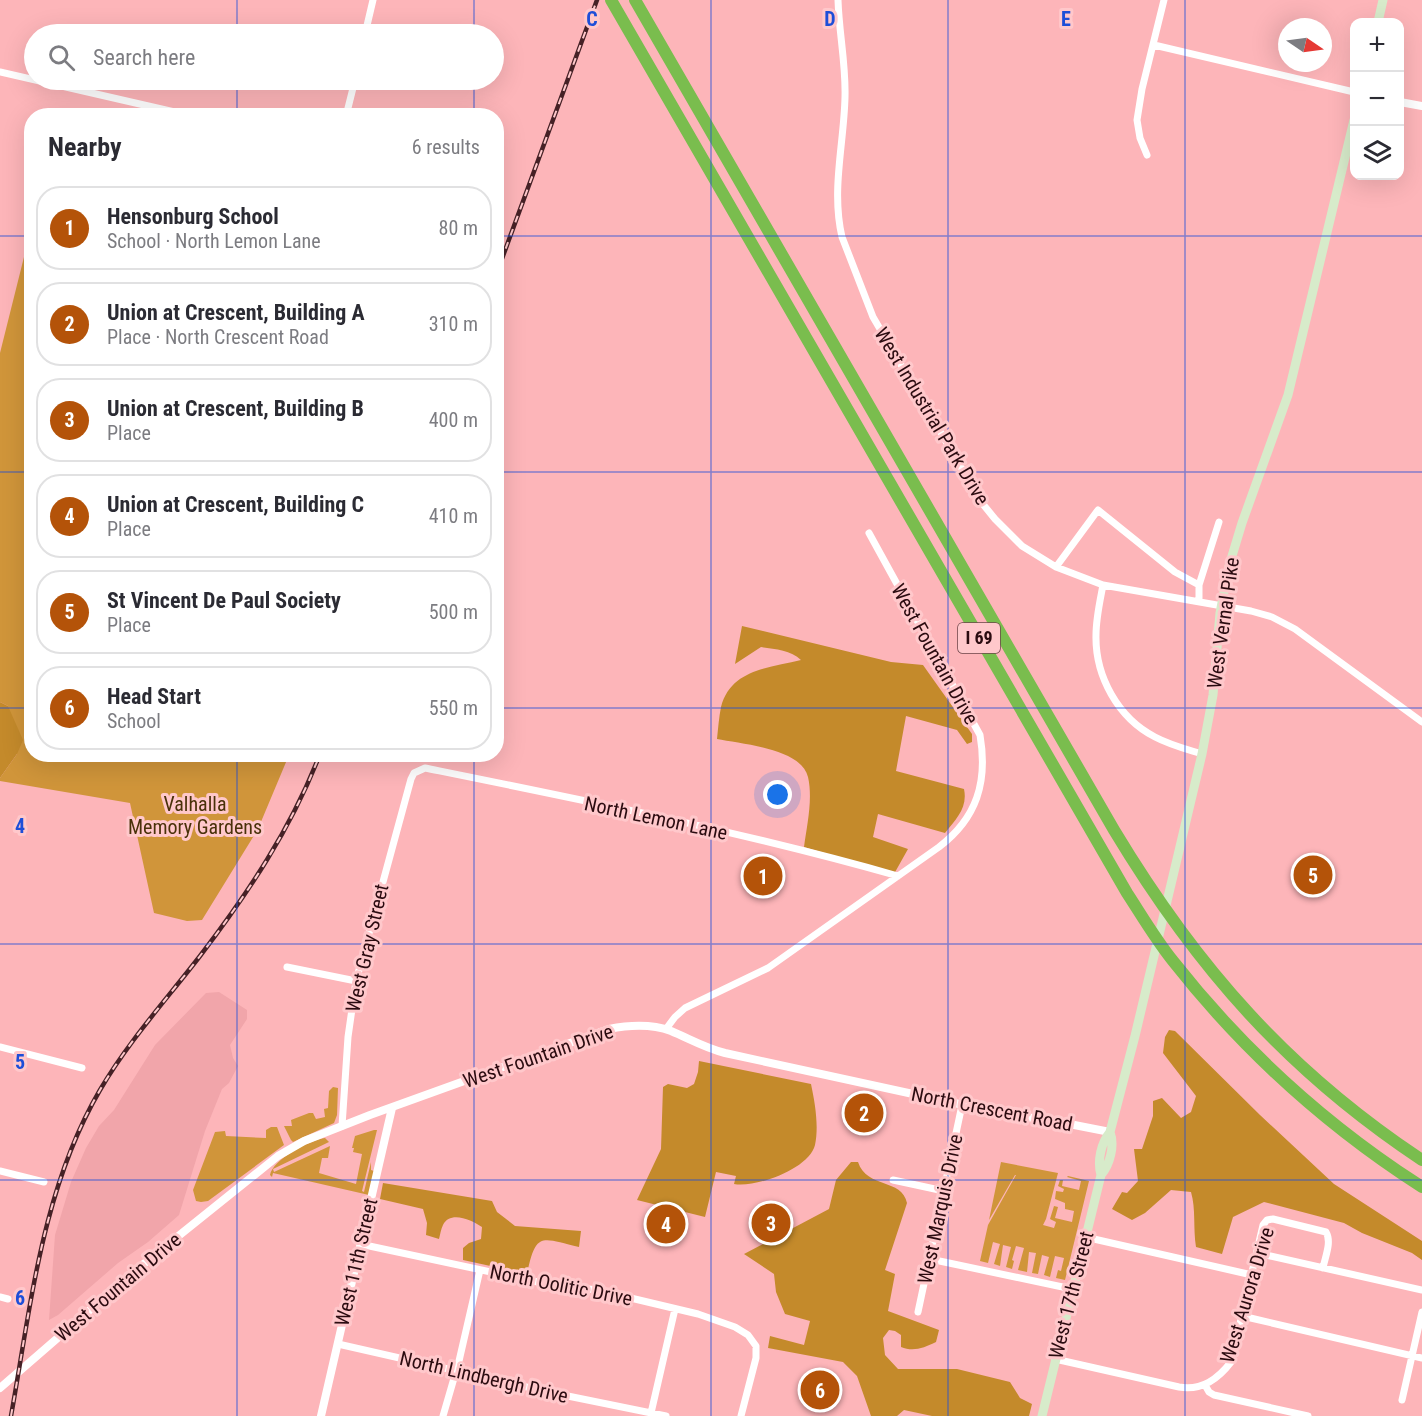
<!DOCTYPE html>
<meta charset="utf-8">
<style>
body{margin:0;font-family:"Roboto Condensed",sans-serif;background:#f7f7f7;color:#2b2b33}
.controls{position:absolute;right:18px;top:18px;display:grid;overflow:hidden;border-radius:12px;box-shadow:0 6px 24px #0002}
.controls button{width:54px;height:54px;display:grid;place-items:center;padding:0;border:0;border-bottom:2px solid #e1e1e2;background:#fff;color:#2b2b33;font:30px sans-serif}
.compass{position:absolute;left:1278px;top:18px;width:54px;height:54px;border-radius:50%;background:#fff;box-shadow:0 6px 24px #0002;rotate:103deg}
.you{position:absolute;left:778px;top:795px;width:21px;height:21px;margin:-15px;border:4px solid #fff;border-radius:50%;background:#1a73e8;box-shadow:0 0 0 9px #1a73e833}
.badge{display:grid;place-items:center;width:39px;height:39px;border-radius:50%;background:#b45309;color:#fff;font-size:20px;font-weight:700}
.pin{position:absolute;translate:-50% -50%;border:3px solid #fff;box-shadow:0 2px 6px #0006}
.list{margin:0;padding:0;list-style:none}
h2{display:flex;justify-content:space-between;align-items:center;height:78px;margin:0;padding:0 24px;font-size:26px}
h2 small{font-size:20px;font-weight:400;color:#7c7c81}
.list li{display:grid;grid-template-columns:39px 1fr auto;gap:18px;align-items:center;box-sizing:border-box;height:84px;margin:0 12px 12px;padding:0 12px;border:2px solid #e1e1e2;border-radius:24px}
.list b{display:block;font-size:22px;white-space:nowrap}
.list p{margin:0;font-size:20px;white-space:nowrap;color:#7c7c81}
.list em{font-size:20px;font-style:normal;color:#7c7c81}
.icon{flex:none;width:33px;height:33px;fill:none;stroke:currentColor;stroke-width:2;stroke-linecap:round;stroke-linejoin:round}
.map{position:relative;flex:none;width:1422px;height:1416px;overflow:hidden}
.search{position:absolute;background:#fff;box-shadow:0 6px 24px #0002;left:24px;top:24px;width:480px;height:66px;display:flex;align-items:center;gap:15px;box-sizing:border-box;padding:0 21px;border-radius:33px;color:#7c7c81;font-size:22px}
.panel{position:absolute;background:#fff;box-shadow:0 6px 24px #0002;left:24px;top:108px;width:480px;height:654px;border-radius:24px}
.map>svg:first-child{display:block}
.built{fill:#f1a5aa}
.green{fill:#d0953a}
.forest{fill:#c48a2b}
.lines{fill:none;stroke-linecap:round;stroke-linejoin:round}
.minor{stroke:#fff;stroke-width:7}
.tertiary{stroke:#fff;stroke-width:8}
.secondary{stroke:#d7ebca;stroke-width:9}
.motorway{stroke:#7abd4e;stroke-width:12}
.rail-casing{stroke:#462126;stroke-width:4.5}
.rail{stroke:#ffc8cb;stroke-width:2;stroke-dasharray:7;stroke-linecap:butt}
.grid{fill:none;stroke:#1d4ed8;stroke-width:1.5;stroke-opacity:0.55}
.labels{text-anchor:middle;stroke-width:6;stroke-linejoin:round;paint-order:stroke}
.shield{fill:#ffc8cb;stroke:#6b4448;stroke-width:1.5}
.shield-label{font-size:18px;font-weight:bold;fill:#2b0b10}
.street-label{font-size:20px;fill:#2b0b10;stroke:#ffc8cb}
.park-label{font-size:20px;fill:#493109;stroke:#ffc8cb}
.grid-label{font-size:20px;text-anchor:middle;font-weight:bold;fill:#1d4ed8;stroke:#ffc8cb;stroke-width:6;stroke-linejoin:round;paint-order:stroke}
</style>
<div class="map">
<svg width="1422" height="1416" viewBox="0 0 1422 1416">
<rect width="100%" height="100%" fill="#fdb5b9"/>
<path class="built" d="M219,992l28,18v9l-17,26 3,13 5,8 -9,17 -7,6 -17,42 -26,84 -31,27 -30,21 -60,52 -9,5 6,-85 16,-53 15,-34 13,-22 15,-16 41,-65 51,-52z"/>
<path class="green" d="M31,229l1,525 257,1 -31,74 -56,91 -15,1 -33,-8 -24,-110 -130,-22v-3l17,-24 -9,-48 -8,-4v-349z
M333,1087l5,1 -1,27 -3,8 -41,19 -2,-2 -7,-14h8l-1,-6 18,-7h4l3,6 9,-2 -1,-8 4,-1 1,-17z
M271,1127h6l7,18 -76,56 -7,1 -5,-1 -3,-11 22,-58 10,-1 1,5 40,2v-8z
M374,1130h3l-15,61 2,1 7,-30v8l3,1 -5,24 -96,-22 -1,4 -2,-2c3,-16 40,-35 55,-37l4,4 -56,27 1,3 56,-26 -2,12h-6l-3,15 37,11 6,-30 -9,-2 1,-4h-2l3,-12z
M1001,1162l57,11 -12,46 -3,6 11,3 2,-6 -6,-3 4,-13 4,1 -3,11 17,4 2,-11 -9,-2v-6l-10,-4 1,-8 7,1 1,-3 -6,-3 2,-6h3l-1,6 17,4 2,-9 -14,-4 1,-1 21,5 -24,99 -9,-2 2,-8 3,1 3,-13 -9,-2 -5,21 -6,-2 5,-18 -7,-2 -4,19 -6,-1 4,-20 -7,-1 -2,20 -9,-2 6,-22 -8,-2 -4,14 2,1 -2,8 -6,-2 5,-20 -8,-2 -3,21 -6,-2 6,-20 -7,-2 -5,21 -8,-2 8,-36 28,-50h-1l-26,45z"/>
<path class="forest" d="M742,626l149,36 32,3 49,69v8l-5,2 -10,-14 -51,-14 -10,55 68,18c4,19 -8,30 -19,44l-67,-19 -5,23 35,12 -14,25 -90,-27c3,-22 9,-48 4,-70 -7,-29 -67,-33 -91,-38 1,-10 2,-22 4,-32 10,-38 48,-39 80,-47 -10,-10 -26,-11 -40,-13l-26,17z
M0,702l8,4 15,34 -6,14 -17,24z
M1169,1030l6,1 85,84 74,69 88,57v19l-10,-7 -50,-20 -18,-10 -80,-21 -31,15 -11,37 -26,-7c-3,-19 0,-38 -5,-55l-20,-2 -26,23 -13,7 -20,-11 10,-17 5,1 11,-12 -4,-32h8l11,-33v-15l9,-3 19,20 10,-6 5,-16 -33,-43 2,-16z
M699,1061l112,23c4,19 8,42 4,61 -6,24 -59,43 -81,39l2,-8 -20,-4 -11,45 -68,-17 24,-51 2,-62 5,-3 19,4 7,-4 4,-12z
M851,1162h7c9,27 44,16 49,41l-22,67 10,4 -7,37 51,19 -3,12c-12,6 -23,10 -35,5v-12l-6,-4 -6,-1 -6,8 2,17 13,14h59l53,13 10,16 12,6 -3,12h-97l-28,-6 -7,6h-26l-14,-40 -14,-14 -75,-14 2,-12 34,9 6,-24 -25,-7 -9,-22 -2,-18 -30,-20 85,-45 7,-29z
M383,1183l109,18 5,11 18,14 66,5 -2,16c-38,-9 -43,-16 -52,27l-64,-14v-12l6,-5 12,-4 1,-12c-10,-7 -32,-17 -39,-2 -2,4 -3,10 -4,14l-13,-4 1,-12 -4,-14 -43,-10z"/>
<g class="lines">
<path class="minor" d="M838,0c1,33 8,64 7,97 -1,47 -14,93 -3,140l31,80 109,186 13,16 27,27 34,21 47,18c-3,16 -7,33 -7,50 -1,41 22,83 59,102 15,8 31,12 47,17
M365,34l8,-34
M1154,45l200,47
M0,72l192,44
M346,116l9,-36
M1147,155l-7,-17 -3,-18 5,-31 22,-89
M1056,567l42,-57 77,62 24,13v16
M1103,585l148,26 21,6 23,12 127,93
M1199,585l20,-63
M287,967l69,14
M666,1029l9,-12 10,-9 83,-40 171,-121c38,-29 49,-65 41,-112l-111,-202
M0,1047l82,21
M342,1126l6,-89 8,-56 55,-202 3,-6 11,-5c158,32 318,64 473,108
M0,1171l44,11
M893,1180l51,11
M1085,1237l167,38
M360,1244l187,40 50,6 101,24 37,13 13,8 8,11v12l-15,58
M1257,1253l165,37
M930,1259l142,30
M0,1297l8,2
M918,1312l44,-207
M1242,1316l180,42
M338,1344l215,49 113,23
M1055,1359l124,28c23,4 39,-8 52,-25l32,-137 4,-5 6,-1 53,13c6,10 -1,25 -3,36
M1205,1385l4,7 5,3 94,21
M1402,1400l20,-88
M651,1413l24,-104
M443,1416l16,-55 21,-91"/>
<path class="tertiary" d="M1400,102l22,4
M0,1388l136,-118 142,-114 26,-15 66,-26 239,-86c20,-4 43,-5 62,2 19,8 34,17 54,22l280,61 49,7 56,11
M321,1416l71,-308"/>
<path class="secondary" d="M1378,22l5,-22
M1101,1175c-4,-14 0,-32 9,-43l25,-96 67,-282 11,-59 7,-82 9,-47 13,-43 46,-128 66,-275
M1042,1416l59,-241c9,-10 14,-30 9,-43"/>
<path class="motorway" d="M611,0l516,893c15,23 29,47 46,68 70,89 154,165 249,226
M635,0l479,830c83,138 174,241 308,330"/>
<g class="rail-casing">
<path id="rail" d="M496,275l101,-275
M11,1416c20,-111 31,-227 89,-326 28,-48 66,-90 100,-134 48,-63 91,-127 120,-202"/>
</g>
<use href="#rail" class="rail"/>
</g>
<path class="grid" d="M237,0v34M474,0v34M711,0v1416M948,0v1416M1185,0v1416M237,80v36M474,80v36M0,236h32M496,236h926M0,472h32M496,472h926M0,708h32M496,708h926M237,754v662M474,754v662M0,944h1422M0,1180h1422"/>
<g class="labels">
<rect class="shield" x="958" y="623" width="42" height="30" rx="4.5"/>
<g class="shield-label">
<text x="979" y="644">I 69</text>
</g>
<g class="street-label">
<text transform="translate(932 416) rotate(59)" y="7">West Industrial Park Drive</text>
<text transform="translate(1223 623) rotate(-82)" y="7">West Vernal Pike</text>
<text transform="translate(935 654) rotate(61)" y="7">West Fountain Drive</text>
<text transform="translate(656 818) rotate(12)" y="7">North Lemon Lane</text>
<text transform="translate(367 948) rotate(-77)" y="7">West Gray Street</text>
<text transform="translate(538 1056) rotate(-19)" y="7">West Fountain Drive</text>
<text transform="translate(992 1109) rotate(11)" y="7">North Crescent Road</text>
<text transform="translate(940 1209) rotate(-78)" y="7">West Marquis Drive</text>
<text transform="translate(356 1262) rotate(-77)" y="7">West 11th Street</text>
<text transform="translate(561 1285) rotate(11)" y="7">North Oolitic Drive</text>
<text transform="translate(118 1287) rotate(-40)" y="7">West Fountain Drive</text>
<text transform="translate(1071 1295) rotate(-76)" y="7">West 17th Street</text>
<text transform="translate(1247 1295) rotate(-73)" y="7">West Aurora Drive</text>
<text transform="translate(484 1377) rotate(13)" y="7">North Lindbergh Drive</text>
</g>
<g class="park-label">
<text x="195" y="811">Valhalla<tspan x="195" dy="23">Memory Gardens</tspan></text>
</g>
</g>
<g class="grid-label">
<text x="592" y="26">C</text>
<text x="830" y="26">D</text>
<text x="1066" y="26">E</text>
<text x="20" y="833">4</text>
<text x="20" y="1069">5</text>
<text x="20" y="1305">6</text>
</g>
</svg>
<div class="controls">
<button>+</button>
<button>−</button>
<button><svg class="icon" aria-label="layers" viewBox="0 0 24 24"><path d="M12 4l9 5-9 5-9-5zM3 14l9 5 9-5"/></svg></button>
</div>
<svg class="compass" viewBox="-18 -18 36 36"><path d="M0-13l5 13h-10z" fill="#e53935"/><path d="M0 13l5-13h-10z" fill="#7c7c81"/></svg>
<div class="you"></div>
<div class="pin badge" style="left:763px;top:876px">1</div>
<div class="pin badge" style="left:864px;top:1113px">2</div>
<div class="pin badge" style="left:771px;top:1223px">3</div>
<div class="pin badge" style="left:666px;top:1224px">4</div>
<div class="pin badge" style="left:1313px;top:875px">5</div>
<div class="pin badge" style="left:820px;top:1390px">6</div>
<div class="search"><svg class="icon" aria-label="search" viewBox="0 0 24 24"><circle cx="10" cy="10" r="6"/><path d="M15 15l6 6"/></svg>Search here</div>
<section class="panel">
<h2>Nearby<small>6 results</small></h2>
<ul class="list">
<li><span class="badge">1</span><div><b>Hensonburg School</b><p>School · North Lemon Lane</p></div><em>80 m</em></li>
<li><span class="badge">2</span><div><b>Union at Crescent, Building A</b><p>Place · North Crescent Road</p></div><em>310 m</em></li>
<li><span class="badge">3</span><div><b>Union at Crescent, Building B</b><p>Place</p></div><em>400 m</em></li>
<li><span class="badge">4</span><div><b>Union at Crescent, Building C</b><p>Place</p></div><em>410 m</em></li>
<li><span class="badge">5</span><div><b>St Vincent De Paul Society</b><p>Place</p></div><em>500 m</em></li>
<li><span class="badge">6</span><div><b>Head Start</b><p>School</p></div><em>550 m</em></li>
</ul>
</section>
</div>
